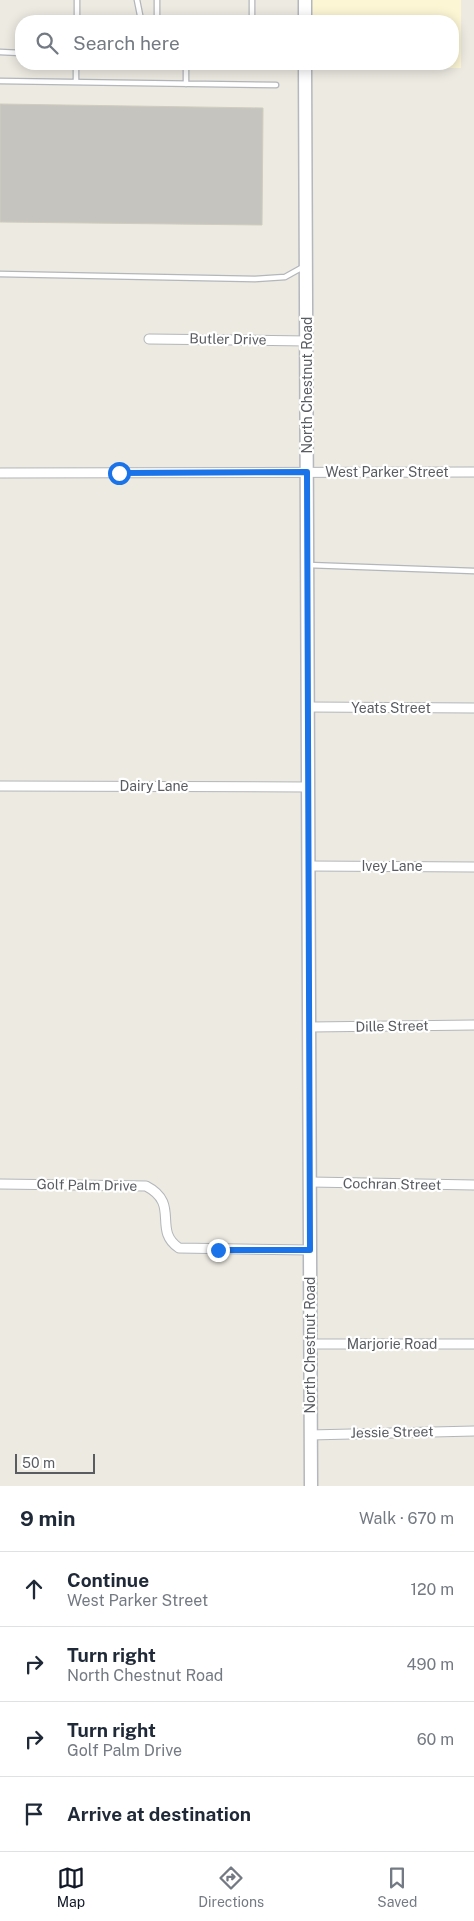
<!DOCTYPE html>
<meta charset="utf-8">
<style>
body{margin:0;font-family:"Public Sans",sans-serif;background:#f2f2f3;color:#1f2937}
.scale{position:absolute;left:15px;bottom:12px;width:80px;box-sizing:border-box;padding-left:5px;border:2px solid #595c61;border-top:0;font-size:14px;line-height:18px;white-space:nowrap;color:#595c61;-webkit-text-stroke:4px #fff;paint-order:stroke}
.stop{position:absolute;width:15px;height:15px;margin:-11px;border:4px solid #1a73e8;border-radius:50%;background:#fff}
.stop.end{background:#1a73e8;border-color:#fff;box-shadow:0 1px 5px #0008}
.list{margin:0;padding:0;list-style:none}
h2{display:flex;justify-content:space-between;align-items:center;height:65px;margin:0;padding:0 20px;font-size:21px}
h2 small{font-size:16px;font-weight:400;color:#747a83}
.list li{display:grid;grid-template-columns:32px 1fr auto;gap:15px;align-items:center;box-sizing:border-box;height:75px;padding:0 20px;border-top:1px solid #e0e1e3}
.list b{display:block;font-size:19px;white-space:nowrap}
.list p{margin:0;font-size:16px;white-space:nowrap;color:#747a83}
.list em{font-size:16px;font-style:normal;color:#747a83}
.icon{flex:none;width:28px;height:28px;fill:none;stroke:currentColor;stroke-width:2;stroke-linecap:round;stroke-linejoin:round}
.map{position:relative;flex:none;width:474px;height:1486px;overflow:hidden}
.search{position:absolute;background:#fff;box-shadow:0 2px 12px #0003;left:15px;right:15px;top:15px;height:55px;display:flex;align-items:center;gap:12px;box-sizing:border-box;padding:0 18px;border-radius:20px;color:#747a83;font-size:19px}
.sheet{height:365px;background:#fff}
nav{display:flex;justify-content:space-around;align-items:center;box-sizing:border-box;height:70px;border-top:1px solid #e0e1e3;background:#fff;font-size:14px;color:#747a83}
nav a{display:grid;justify-items:center;gap:2px}
nav .on{color:#111827}
.map>svg:first-child{display:block}
.commercial{fill:#fcf6d5}
.building{fill:#c6c4be;stroke:#d0ccbf}
.lines{fill:none;stroke-linecap:round;stroke-linejoin:round}
.lane-casing{stroke:#b3b6bb;stroke-width:7}
.street-casing{stroke:#b3b6bb;stroke-width:11}
.secondary-casing{stroke:#b4b7bd;stroke-width:15}
.lane{stroke:#fff;stroke-width:4.5}
.street{stroke:#fff;stroke-width:9}
.secondary{stroke:#fff;stroke-width:12}
.route{stroke:#1a73e8;stroke-width:6}
.labels{text-anchor:middle;stroke-width:4.5;stroke-linejoin:round;paint-order:stroke}
.street-label{font-size:14px;fill:#595c61;stroke:#fff}
</style>
<div class="map">
<svg width="474" height="1486" viewBox="0 0 474 1486">
<rect width="100%" height="100%" fill="#eceae1"/>
<path class="commercial" d="M310,0h151v68h-150v-4h142v-43h-143z"/>
<path class="building" d="M0,104l263,4 -1,117 -262,-3z"/>
<g class="lines">
<g class="lane-casing">
<path id="lane" d="M137,0l4,20
M157,0v20
M77,21v-21
M141,21h111
M252,21v-21
M0,52l21,1
M186,64v20
M0,81l276,4
M76,82v-18
M0,274l255,5 30,-2 18,-10
M308,565l166,6"/>
</g>
<g class="street-casing">
<path id="street" d="M149,339l158,2
M0,473l474,-1
M308,707l166,1
M0,786l309,1
M309,866l165,1
M311,1027l163,-2
M311,1182l163,3
M0,1184l146,2c35,18 6,44 33,62l131,2
M310,1344h164
M310,1435l164,-4"/>
</g>
<g class="secondary-casing">
<path id="secondary" d="M305,0v21
M305,64l6,1422"/>
</g>
<use href="#lane" class="lane"/>
<use href="#street" class="street"/>
<use href="#secondary" class="secondary"/>
</g>
<g class="lines">
<path class="route" d="M119,473l188,-1 3,778h-92"/>
</g>
<g class="labels">
<g class="street-label">
<text transform="translate(228 339) rotate(1)" y="5">Butler Drive</text>
<text transform="translate(307 385) rotate(-90)" y="5">North Chestnut Road</text>
<text x="387" y="477">West Parker Street</text>
<text x="391" y="713">Yeats Street</text>
<text x="154" y="791">Dairy Lane</text>
<text x="392" y="871">Ivey Lane</text>
<text transform="translate(392 1026) rotate(-1)" y="5">Dille Street</text>
<text transform="translate(392 1184) rotate(1)" y="5">Cochran Street</text>
<text transform="translate(87 1185) rotate(1)" y="5">Golf Palm Drive</text>
<text x="392" y="1349">Marjorie Road</text>
<text transform="translate(310 1345) rotate(-90)" y="5">North Chestnut Road</text>
<text transform="translate(392 1432) rotate(-1)" y="5">Jessie Street</text>
</g>
</g>
</svg>
<div class="scale">50 m</div>
<div class="stop" style="left:119px;top:473px"></div>
<div class="stop end" style="left:218px;top:1250px"></div>
<div class="search"><svg class="icon" aria-label="search" viewBox="0 0 24 24"><circle cx="10" cy="10" r="6"/><path d="M15 15l6 6"/></svg>Search here</div>
</div>
<section class="sheet">
<h2>9 min<small>Walk · 670 m</small></h2>
<ul class="list">
<li><svg class="icon" aria-label="ahead" viewBox="0 0 24 24"><path d="M12 20V5M6 11l6-6 6 6"/></svg><div><b>Continue</b><p>West Parker Street</p></div><em>120 m</em></li>
<li><svg class="icon" aria-label="right" viewBox="0 0 24 24"><path d="M7 20v-9h11M14 6l5 5-5 5"/></svg><div><b>Turn right</b><p>North Chestnut Road</p></div><em>490 m</em></li>
<li><svg class="icon" aria-label="right" viewBox="0 0 24 24"><path d="M7 20v-9h11M14 6l5 5-5 5"/></svg><div><b>Turn right</b><p>Golf Palm Drive</p></div><em>60 m</em></li>
<li><svg class="icon" aria-label="arrive" viewBox="0 0 24 24"><path d="M6 21V4h12l-3 4 3 4H6"/></svg><div><b>Arrive at destination</b></div></li>
</ul>
</section>
<nav>
<a class="on"><svg class="icon" aria-label="map" viewBox="0 0 24 24"><path d="M3 6l6-2 6 2 6-2v14l-6 2-6-2-6 2zM9 4v14M15 6v14"/></svg>Map</a>
<a><svg class="icon" aria-label="directions" viewBox="0 0 24 24"><path d="M12 3l9 9-9 9-9-9zM9 14v-3h6M13 9l2 2-2 2"/></svg>Directions</a>
<a><svg class="icon" aria-label="saved" viewBox="0 0 24 24"><path d="M7 4h10v16l-5-4-5 4z"/></svg>Saved</a>
</nav>
